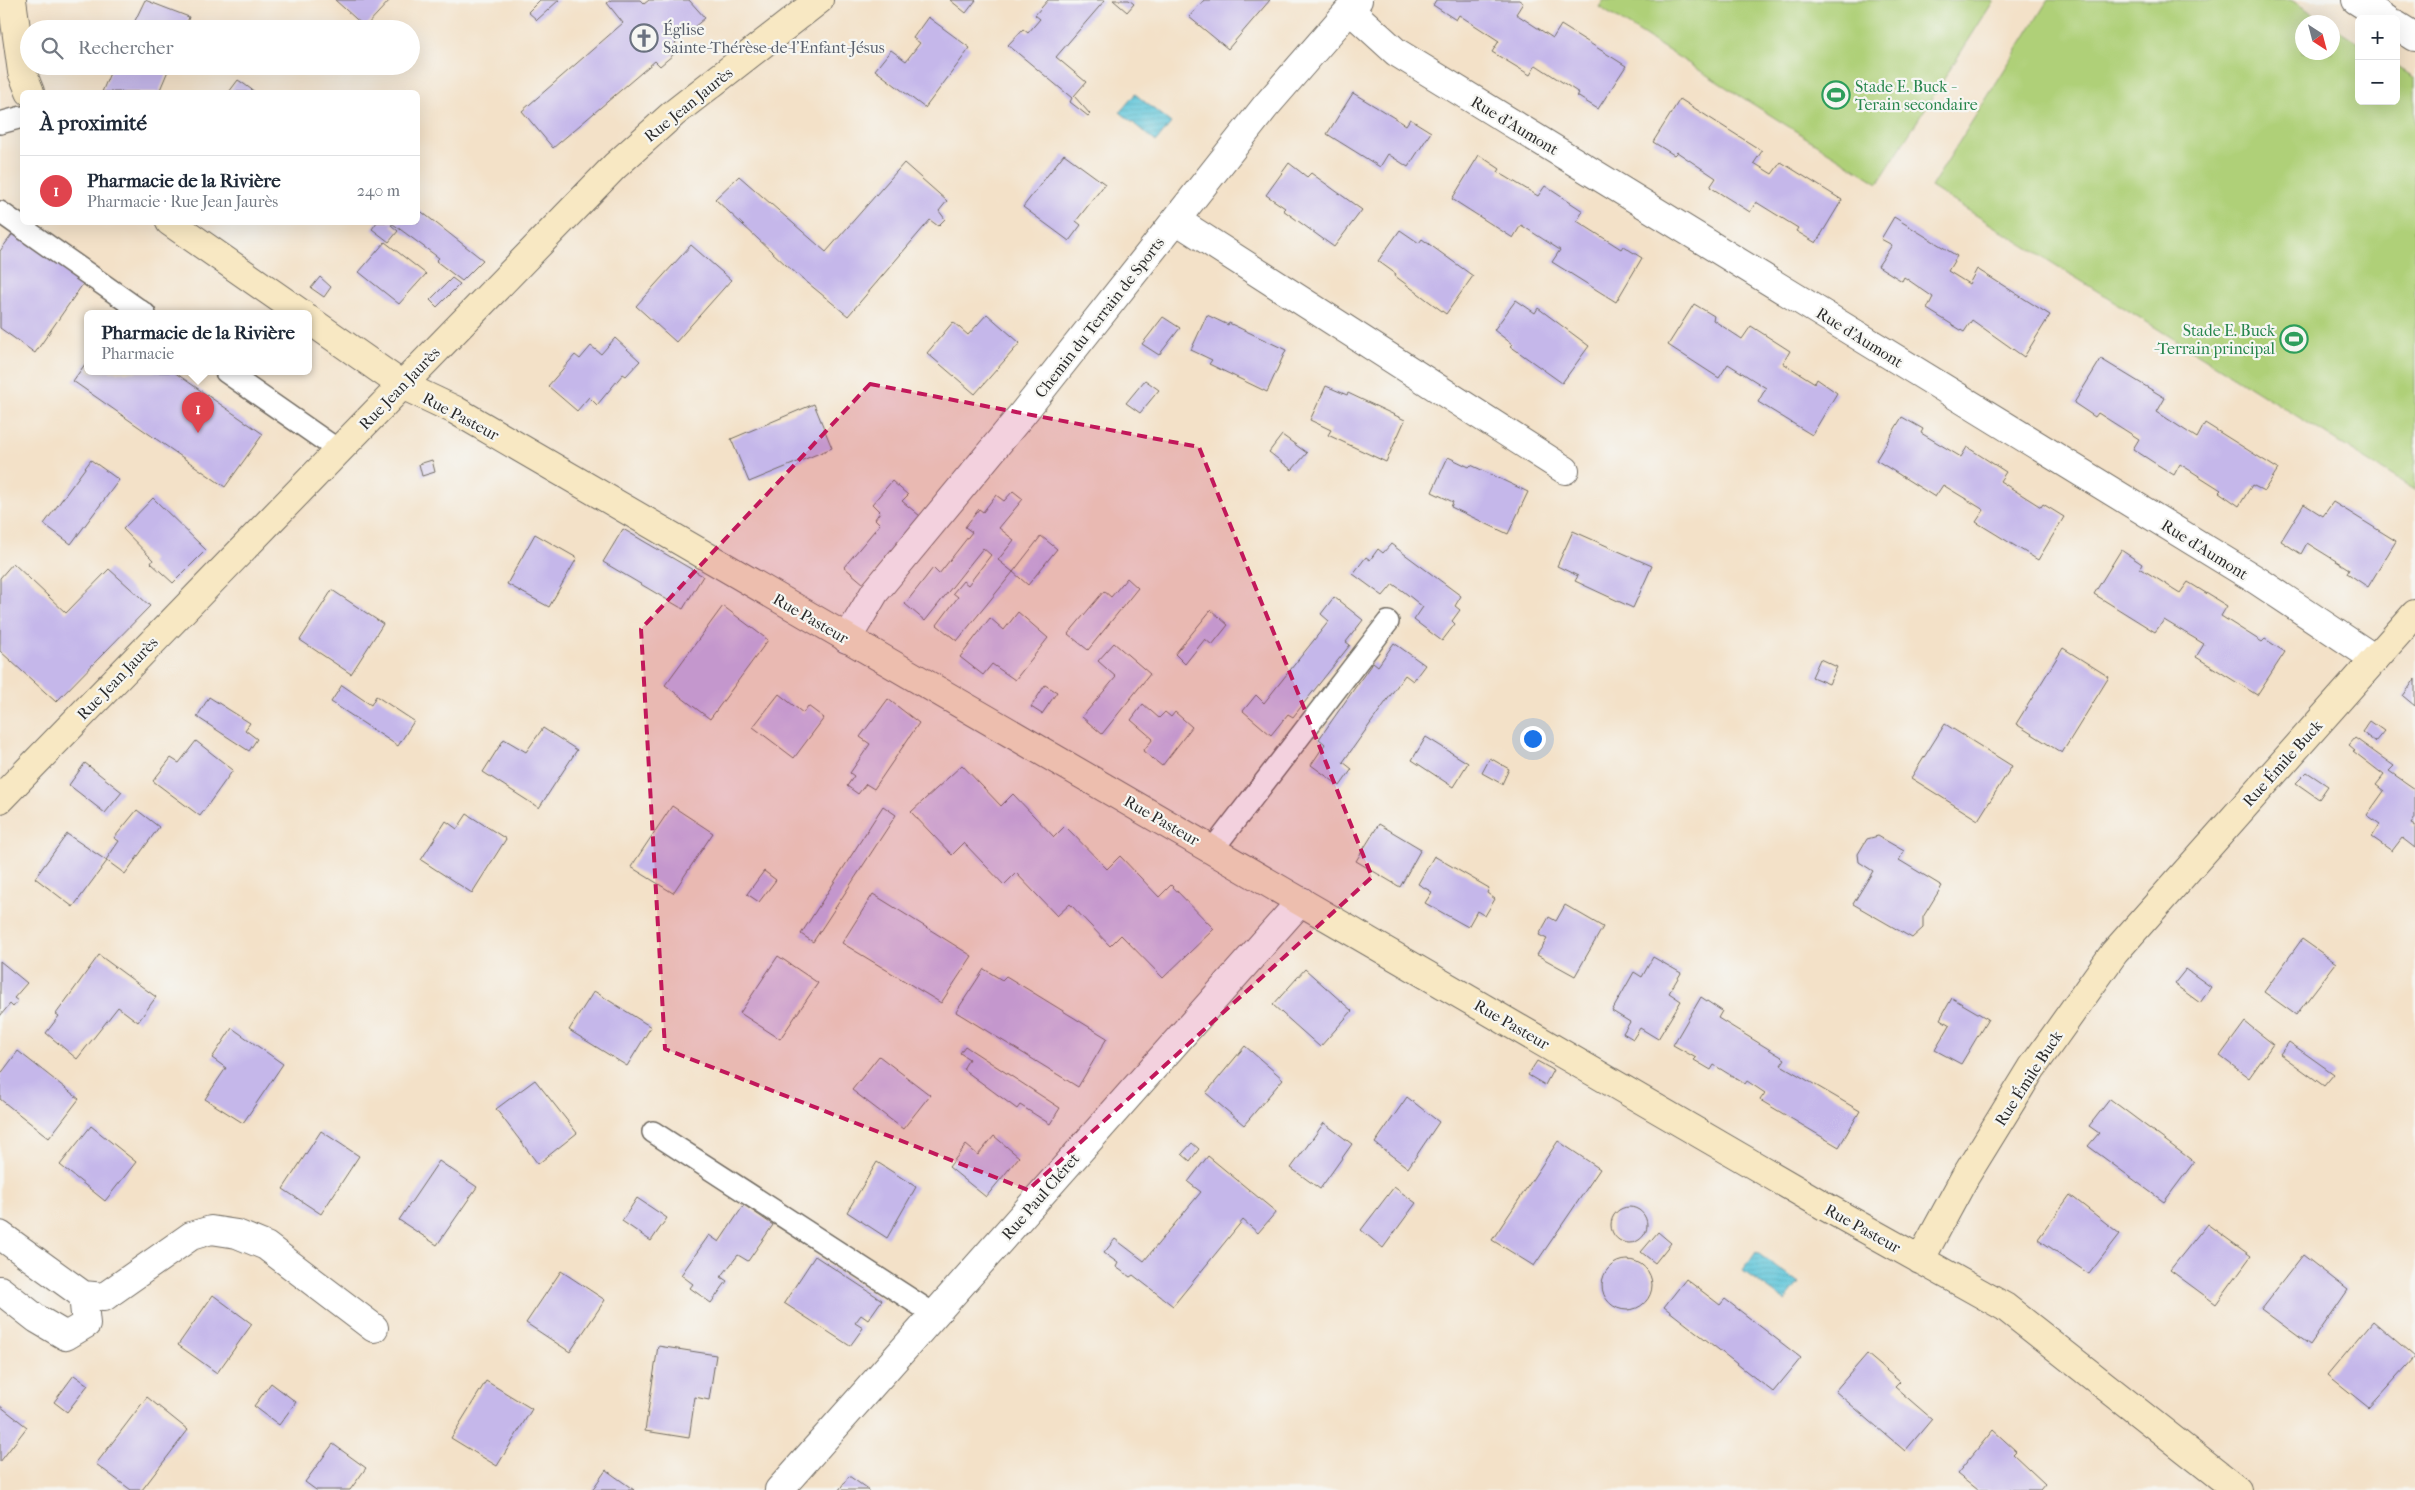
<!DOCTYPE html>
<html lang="fr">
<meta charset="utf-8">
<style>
body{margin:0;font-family:"IM FELL French Canon",serif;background:#f6f6f7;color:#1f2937}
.controls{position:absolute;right:15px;top:15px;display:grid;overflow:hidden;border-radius:8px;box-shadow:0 5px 20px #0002}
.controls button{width:45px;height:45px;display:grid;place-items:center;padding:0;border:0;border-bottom:1px solid #e0e1e3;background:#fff;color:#1f2937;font:25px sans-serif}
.compass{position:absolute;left:2295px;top:15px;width:45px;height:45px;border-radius:50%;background:#fff;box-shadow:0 5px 20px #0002;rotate:144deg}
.you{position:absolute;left:1532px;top:738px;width:18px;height:18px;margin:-12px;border:4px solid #fff;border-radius:50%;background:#1a73e8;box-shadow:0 0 0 8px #1a73e833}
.badge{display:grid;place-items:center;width:32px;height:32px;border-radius:50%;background:#b45309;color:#fff;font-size:16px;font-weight:700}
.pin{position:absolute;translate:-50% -41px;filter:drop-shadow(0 1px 2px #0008)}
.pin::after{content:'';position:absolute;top:26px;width:18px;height:15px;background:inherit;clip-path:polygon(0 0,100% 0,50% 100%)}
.popup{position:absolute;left:84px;top:310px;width:228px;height:65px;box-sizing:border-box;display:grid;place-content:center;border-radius:8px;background:#fff;filter:drop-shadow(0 1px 4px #0005);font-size:16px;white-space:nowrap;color:#747a83}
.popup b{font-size:19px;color:#1f2937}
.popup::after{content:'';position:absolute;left:50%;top:100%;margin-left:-10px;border:10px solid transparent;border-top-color:#fff}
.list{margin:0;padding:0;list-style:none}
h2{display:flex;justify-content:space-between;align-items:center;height:65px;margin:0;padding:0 20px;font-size:21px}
h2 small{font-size:16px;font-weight:400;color:#747a83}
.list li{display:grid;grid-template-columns:32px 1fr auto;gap:15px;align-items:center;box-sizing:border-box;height:70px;padding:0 20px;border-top:1px solid #e0e1e3}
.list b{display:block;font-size:19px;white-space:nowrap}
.list p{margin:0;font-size:16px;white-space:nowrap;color:#747a83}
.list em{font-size:16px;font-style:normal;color:#747a83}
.icon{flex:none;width:28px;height:28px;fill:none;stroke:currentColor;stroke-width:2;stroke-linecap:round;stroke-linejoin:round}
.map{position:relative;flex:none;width:2415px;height:1490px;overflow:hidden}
.search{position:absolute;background:#fff;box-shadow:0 5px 20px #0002;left:20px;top:20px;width:400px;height:55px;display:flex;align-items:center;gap:12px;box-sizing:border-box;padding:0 18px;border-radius:28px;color:#747a83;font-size:19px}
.panel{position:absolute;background:#fff;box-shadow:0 5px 20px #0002;left:20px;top:90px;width:400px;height:135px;border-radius:8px}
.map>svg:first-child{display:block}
.pitch{fill:#afd078;stroke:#6d7e52}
.water{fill:url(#water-rules);stroke:#447882}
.building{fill:#c5b7ea}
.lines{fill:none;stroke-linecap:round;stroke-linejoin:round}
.lane-casing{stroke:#716b62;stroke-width:24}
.street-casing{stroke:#716b62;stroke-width:30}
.secondary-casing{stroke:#716b62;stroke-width:30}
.lane{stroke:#fff;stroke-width:21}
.street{stroke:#fff;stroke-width:28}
.secondary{stroke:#f8e8c3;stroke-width:28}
.marked{fill:#c2185b;fill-opacity:0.2;stroke:#c2185b;stroke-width:4;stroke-dasharray:10 6;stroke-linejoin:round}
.labels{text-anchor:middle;stroke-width:4.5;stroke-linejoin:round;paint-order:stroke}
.worship-label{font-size:16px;fill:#5b616d;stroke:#f6f6f2;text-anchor:start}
.leisure-label{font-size:16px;fill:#27864d;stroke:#f6f6f2;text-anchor:start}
.street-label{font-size:16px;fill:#2b2b2b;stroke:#f6f6f2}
</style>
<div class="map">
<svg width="2415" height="1490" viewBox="0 0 2415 1490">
<defs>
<pattern id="water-rules" width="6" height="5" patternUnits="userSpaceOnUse" patternTransform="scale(1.25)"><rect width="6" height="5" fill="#5ec6da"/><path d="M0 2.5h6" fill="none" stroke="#52aabb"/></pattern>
</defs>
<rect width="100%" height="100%" fill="#f6f6f2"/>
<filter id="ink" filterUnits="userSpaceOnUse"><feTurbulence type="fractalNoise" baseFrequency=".02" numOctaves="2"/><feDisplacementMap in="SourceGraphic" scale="10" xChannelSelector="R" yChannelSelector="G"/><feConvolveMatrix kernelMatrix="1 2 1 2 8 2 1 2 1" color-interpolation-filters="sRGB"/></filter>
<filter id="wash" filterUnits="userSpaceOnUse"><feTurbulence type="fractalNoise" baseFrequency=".0096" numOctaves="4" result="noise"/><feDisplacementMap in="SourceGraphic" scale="20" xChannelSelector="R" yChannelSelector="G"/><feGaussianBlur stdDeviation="1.12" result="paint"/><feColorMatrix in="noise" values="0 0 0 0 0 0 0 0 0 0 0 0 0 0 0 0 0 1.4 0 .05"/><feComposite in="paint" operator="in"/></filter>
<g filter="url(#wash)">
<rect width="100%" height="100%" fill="#f3e1c8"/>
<path class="pitch" d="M1604,0h390l-116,183 -279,-176z
M2048,0h243l36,22h-25v30h30l1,-26 26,17v58h37v-35l19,12v412l-484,-303z"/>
<path class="water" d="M1135,94l36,29 -15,19 -36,-30z
M1756,1252l43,31 -14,18 -42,-30z"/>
<g id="blocks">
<path class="building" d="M145,0l44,17 -4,12h-54z
M335,0h55l-25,27z
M540,0h19l-22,20 -9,-8z
M611,0h29l4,4 5,-4h40l16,18 -30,25 5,6 -20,17 -5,-5 -102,87 -31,-37 101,-88 -16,-20z
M950,0h26l-10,13z
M1048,0h57l-49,57 30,25 -12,14 16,18 -2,2 -18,-14 2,-4 -64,-53 15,-16 5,4 12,-14 -5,-4z
M1113,0h16l5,4 -7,8z
M1204,0h66l-42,49 -39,-32z
M1436,0h83l4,3 -7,11 37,24 8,-13 65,41 -28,43 -21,-13 2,-3 -43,-28 -6,10 -38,-23 7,-11 -40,-26 -3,5 -23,-15z
M928,17l42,31 -45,60 -50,-38 16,-20 15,11 14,-18 -7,-5z
M113,66h57l-11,26h-57z
M238,80l6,4 11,8h-26z
M1353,93l53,32 4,-6 21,13 -23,35 -20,-13 -8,13 -53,-33z
M1680,99l82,52 -8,12 18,11 9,-12 61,38 -26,43 -20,-12 2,-3 -42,-26 -6,10 -40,-25 6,-9 -39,-26 -3,3 -21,-13z
M1064,154l41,30 -29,37 5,4 -12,16 -46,-34z
M1479,155l21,14 -2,3 40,24 7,-10 38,25 -6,10 44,28 2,-3 19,12 -26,44 -64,-40 8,-12 -39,-25 -8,13 -61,-39z
M904,163l43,38 -8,10 6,8 -7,7 -8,-6 -82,96 -62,-51 -71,-66 24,-23 87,76z
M1289,163l18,14 4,-4 51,37 -28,37 -51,-37 2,-2 -19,-13z
M418,209l65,51 -21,21 -26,-20 3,-3 -46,-34 -2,1 7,6 -9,11 -17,-13 5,-7h41z
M1894,217l63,39 -9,15 21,13 8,-15 73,46 -26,42 -52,-37 -8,12 -37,-23 6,-12 -29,-20 -2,4 -24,-15 14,-21 -11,-6z
M1400,230l19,13 3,-4 51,37 -27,38 -51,-38 1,-2 -18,-13z
M14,232l71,49 -50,72 -35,-25v-77z
M385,242l41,32 -27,30 -40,-32z
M691,245l40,35 -55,62 -40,-36z
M320,277l11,10 -7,10 -13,-9z
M452,278l8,6 -23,23 -7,-7z
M1516,300l19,13 3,-5 51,38 -27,37 -52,-37 2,-2 -18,-14z
M1694,304l20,12 -1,4 29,19 9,-13 39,25 -7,12 32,20 2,-4 20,14 -25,42 -54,-33 8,-14 -38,-24 -9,14 -51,-33z
M987,314l33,29 -45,51 -48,-41 26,-31 15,13z
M1207,315l21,10 1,-2 57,27 -19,42 -58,-28 3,-4 -21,-10z
M1163,317l17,11 -21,27 -17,-11z
M615,338l25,23 -14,15 -3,-2 -26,31 -8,-8 -12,14 -29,-25 27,-31 5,4 11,-13 10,8z
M2101,359l64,39 -8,14 40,26 8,-15 73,46 -14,22 -12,-6 -13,21 -20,-14 2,-2 -41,-26 -6,11 -21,-13 -20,-13 6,-10 -41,-26 -3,4 -21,-14z
M88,360v12h86l89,62 -38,53 -152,-106z
M1145,380l14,10 -19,23 -14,-10z
M1326,386l21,9 1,-2 57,27 -19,42 -58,-27 3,-5 -21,-10z
M814,404l18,44 -83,34 -18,-43z
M1902,417l21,12 -2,4 40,24 6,-10 39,25 -6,9 41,26 2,-3 21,13 -26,43 -62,-38 8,-12 -41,-25 -8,12 -59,-37z
M1282,435l25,18 -15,17 -23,-18z
M1448,457l21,10 2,-2 57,27 -20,42 -57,-27 2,-5 -21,-10z
M91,460l28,20 -48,64 -27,-20z
M432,460l3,12 -13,4 -3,-12z
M892,481l16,14 -6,6 18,15 -56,68 -20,-17 36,-43 -5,-5 5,-7 -8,-8z
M1013,491l10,8 -24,29 15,12 -16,20 15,12 -56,69 -20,-16 21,-28 -5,-4 10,-12 5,4 23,-30 -8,-7 -58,73 -20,-17 28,-36 6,6 33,-42 -7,-5 14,-18 4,3 13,-17 8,6z
M153,498l53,52 -33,33 -22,-20 2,-3 -30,-31z
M2333,502l63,39 -28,46 -21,-14 2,-4 -42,-26 -6,11 -20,-13 23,-37 19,12z
M623,529l80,47 -20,33 -80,-47z
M1573,531l79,35 -19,42 -58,-27 3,-5 -21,-10z
M535,534l42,24 -28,49 -42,-23z
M1041,536l16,13 -29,36 -15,-13z
M1391,544l70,52 -6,10 5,4 -8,11 3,3 -13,17 -28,-21 9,-13 -20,-16 -10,-7 -10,12 -30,-22 13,-17 4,3 8,-11 5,4z
M2121,550l21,14 -2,4 40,25 8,-11 39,24 -6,10 41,26 3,-3 20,13 -28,43 -61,-38 8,-13 -40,-24 -9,12 -61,-38z
M13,563l53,50 43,-44 41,37 -94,96 -56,-51v-73z
M1127,578l11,10 -50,62 -20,-16 36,-43 7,6z
M332,590l51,34 -32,50 -51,-34z
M1334,597l29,23 -17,22 4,3 -57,72 -5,-3 -17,21 -28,-24 13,-16 8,8 65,-82 -8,-7z
M723,606l45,34 -58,79 -45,-34z
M1211,610l17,15 -16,20 -7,-6 -20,25 -10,-10z
M1018,612l30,26 -33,42 -23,-16 -9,11 -23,-18 30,-39 14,12z
M1114,643l36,31 -48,60 -20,-17 34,-40 -18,-16z
M1394,643l31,22 -12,16 -8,-6 -62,87 9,7 -12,17 -29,-21 14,-21 -6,-5 54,-77 5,4z
M2063,648l46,29 -47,76 -46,-29z
M1820,659l17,8 -8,17 -17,-7z
M2415,679v27l-12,-10z
M342,685l29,20 5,-9 38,25 -16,25 -67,-44z
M1045,685l12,7 -15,22 -11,-7z
M779,694l24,19 5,-7 16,12 -30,40 -41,-31z
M209,697l41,26 -5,7 12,9 -8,12 -52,-34z
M888,699l31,24 -45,66 -8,-5 -8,10 -11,-8 7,-10 -4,-3 20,-29 -10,-7z
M1143,704l16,14 6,-6 6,5 4,-5 17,15 -30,39 -19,-15 10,-12 -22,-19z
M2370,721l14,10 -9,11 -13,-10z
M1945,724l67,42 -34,54 -67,-42z
M543,728l34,22 -38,58 -56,-36 21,-33 22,13z
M1426,737l42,26 -15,24 -41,-27z
M2355,738l39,28 -5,5 26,18v29l-4,6 4,2v22l-13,-10 -10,13 -20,-14 8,-13 -13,-9 17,-24 -8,-6 8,-10 -31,-24 2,-1 -6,-5z
M196,741l37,29 -33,46 -47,-35 18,-23 8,5z
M1490,758l19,11 -7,15 -20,-11z
M85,763l37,29 -17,21 -36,-28z
M962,765l39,41 12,-12 41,43 11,-11 42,43 13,-13 39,41 12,-12 43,44 -51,49 -42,-43 -11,11 -40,-42 -13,12 -41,-43 -12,12 -40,-42 -12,12 -41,-43z
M2307,772l21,14 -9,13 -23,-16z
M672,806l41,27 -40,60 -42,-26z
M883,806l13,9 -83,127 -12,-8z
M137,810l22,17 -34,47 -19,-14 13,-19 -5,-3z
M467,814l39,25 -34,54 -51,-33 25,-39 11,8z
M1379,824l42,25 -21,38 -44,-26z
M67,834l40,27 -34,46 -38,-29z
M1878,836l26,15 -5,9 43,26 -19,31v11l-11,10 -59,-34 20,-33 -14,-9 -1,-8 9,-15z
M1434,856l55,32 -2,5 8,6 -10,17 -8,-5 -9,16 -43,-24 7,-11 -14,-8z
M764,871l12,9 -17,22 -12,-8z
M873,894l99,62 -31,47 -99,-60z
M1565,905l38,22 -28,49 -38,-21 10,-16 -8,-4 10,-18 7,4z
M2302,939l34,24 -40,52 -32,-23z
M99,955l57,42 -18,25 -20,-15 -41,52 -31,-26 13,-17 -3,-2z
M778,956l40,27 -38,56 -40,-26z
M1653,957l28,16 -12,20 12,8 -23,38 -18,-11 -7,11 -10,-6 7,-11 -18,-11 22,-39 8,5z
M0,961l27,22 -13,15 4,3 -5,6 -3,-3 -10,12z
M984,969l18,11 4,-4 101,62 -29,49 -122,-75z
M1305,969l47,42 -32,36 -47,-42z
M2186,969l25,18 -11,16 -26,-19z
M594,991l57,36 -24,39 -58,-36z
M1701,997l21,14 -4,7 67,41 -4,6 79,46 -21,36 -79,-47 5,-7 -18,-12 -2,3 -31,-19 -3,5 -17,-10 2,-2 -23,-13z
M1952,998l36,21 -27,45 -26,-14 15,-25 -10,-6z
M2245,1022l28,22 -24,34 -29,-22z
M232,1028l51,36 -40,59 -38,-24 21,-31 -14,-10z
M2289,1042l45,32 -10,12 -44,-32z
M965,1046l95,62 -10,16 -30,-19 -3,4 -54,-40 6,-10 -9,-6z
M1245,1046l38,33 -39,46 -38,-32z
M18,1051l61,48 -30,39 -49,-39v-24z
M879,1056l51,39 -27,34 -51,-39z
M1537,1061l16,9 -8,15 -17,-10z
M535,1080l42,53 -39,31 -42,-55z
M1407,1097l32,25 -31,46 -33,-25z
M2110,1099l84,63 -30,40 -76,-56 11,-13 -10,-7z
M1324,1123l28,21 -32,45 -29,-21z
M91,1126l45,36 -31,39 -45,-36z
M321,1131l38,25 -38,58 -38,-25z
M994,1136l25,21 -33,40 -37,-30 17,-22 12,10z
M1558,1141l42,28 -66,97 -42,-26z
M1192,1143l7,6 -9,12 -8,-7z
M1208,1156l68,56 -18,21 -15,-13 -70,86 -40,-31 -3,2 -14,-10 2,-4 -14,-10 11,-14 29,22 57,-69 -13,-10z
M439,1161l38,26 -40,58 -38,-25z
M877,1162l39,25 -29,51 -40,-26z
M1394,1187l22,16 -33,45 -22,-18z
M2070,1195l50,39 -31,40 -51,-35z
M637,1198l30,20 -16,23 -29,-20z
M744,1205l29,20 -25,36 -10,-6 -17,22 6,4 -16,22 -21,-15 3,-4 -12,-9 28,-40 10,7z
M1611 1225a18 18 0 1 1 36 0a18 18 0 1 1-36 0Z
M2207,1224l44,32 -35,48 -46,-34z
M1658,1232l13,11 -16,20 -14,-11z
M2303,1255l45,35 -38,55 -49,-36z
M815,1256l67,44 -14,20 -7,-5 -6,8 8,5 -13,18 -66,-43z
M1602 1285a25 25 0 1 1 50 0a25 25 0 1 1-50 0Z
M561,1271l44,29 -35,52 -44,-29z
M1686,1279l34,26 5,-6 76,59 -28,34 -109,-85z
M213,1295l39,29 -35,49 -39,-28z
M2373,1321l42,36 -46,51 -41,-33z
M658,1346l58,9 -7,45 -14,-3 -6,41 -44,-7z
M1867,1354l33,28 -5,5 37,32 -27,32 -70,-60z
M74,1375l14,10 -21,27 -13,-10z
M486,1381l46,28 -35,57 -46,-28z
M271,1383l25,19 -17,23 -25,-19z
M147,1397l41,33 -46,60h-11l-35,-26z
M0,1406l27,21 -27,35z
M1993,1430l23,21 -3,3 32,30 -5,6h-63l-20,-16z
M333,1444l33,24 -16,22h-34l-11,-8z
M606,1470l28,20h-42z
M849,1476l20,14h-30z"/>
</g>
</g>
<g filter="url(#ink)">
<use href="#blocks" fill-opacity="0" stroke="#716b62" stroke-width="1"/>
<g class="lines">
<g class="lane-casing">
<path id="lane" d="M0,123l22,-6
M0,212l145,102
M226,372l112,78
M1213,849l175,-227
M653,1132l282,183"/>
</g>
<g class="street-casing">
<path id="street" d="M2356,0l30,19
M1350,10l46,42 862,529 117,78
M2396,25l19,12
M1176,220l389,250
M847,639l28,-47 148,-179 242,-306 93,-107
M0,1235l83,60 21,2 87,-61 20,-6 26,4 29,12 108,82
M0,1290l37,29 29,17 20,-12 -3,-29
M779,1490l522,-589"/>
</g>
<g class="secondary-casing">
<path id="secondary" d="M12,0l10,72 8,20
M170,222l132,92
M308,319l94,66 53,25 1371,797 179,100 232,183
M0,799l615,-633 58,-52 146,-114
M1920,1260l45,-83 67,-109 82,-115 301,-339"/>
</g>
<use href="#lane" class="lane"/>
<use href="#street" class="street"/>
<use href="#secondary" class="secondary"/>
</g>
</g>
<path class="marked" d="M870,384l329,63 173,430 -344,313 -363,-141 -24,-420z"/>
<defs>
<g id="church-ring" transform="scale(1.4375)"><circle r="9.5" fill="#f6f6f2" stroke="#6b7280" stroke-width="1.5"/><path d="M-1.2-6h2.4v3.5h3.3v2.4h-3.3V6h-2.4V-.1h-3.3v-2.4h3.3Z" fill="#6b7280"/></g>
<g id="stadium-ring" transform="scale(1.4375)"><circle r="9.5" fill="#f6f6f2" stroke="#2e9e5b" stroke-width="1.5"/><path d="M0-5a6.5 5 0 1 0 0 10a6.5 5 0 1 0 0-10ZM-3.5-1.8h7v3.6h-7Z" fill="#2e9e5b"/></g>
</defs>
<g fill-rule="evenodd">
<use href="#church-ring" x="644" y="38"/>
<use href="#stadium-ring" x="1836" y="95"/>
<use href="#stadium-ring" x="2294" y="339"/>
</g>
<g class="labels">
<g class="worship-label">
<text x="663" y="35">Église<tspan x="663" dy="18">Sainte-Thérèse-de-l'Enfant-Jésus</tspan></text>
</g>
<g class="leisure-label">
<text x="1855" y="92">Stade E. Buck -<tspan x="1855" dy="18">Terain secondaire</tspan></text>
<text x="2275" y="336" text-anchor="end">Stade E. Buck<tspan x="2275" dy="18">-Terrain principal</tspan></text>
</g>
<g class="street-label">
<text transform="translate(688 104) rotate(-39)" y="6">Rue Jean Jaurès</text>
<text transform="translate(1515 125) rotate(31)" y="6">Rue d'Aumont</text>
<text transform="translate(1099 317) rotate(-52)" y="6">Chemin du Terrain de Sports</text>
<text transform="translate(1860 337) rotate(32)" y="6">Rue d'Aumont</text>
<text transform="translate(399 388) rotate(-46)" y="6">Rue Jean Jaurès</text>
<text transform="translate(461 416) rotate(28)" y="6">Rue Pasteur</text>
<text transform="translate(2205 549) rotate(32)" y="6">Rue d'Aumont</text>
<text transform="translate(811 618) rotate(30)" y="6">Rue Pasteur</text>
<text transform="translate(117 678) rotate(-46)" y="6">Rue Jean Jaurès</text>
<text transform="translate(2282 763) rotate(-48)" y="6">Rue Émile Buck</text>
<text transform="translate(1162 820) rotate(30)" y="6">Rue Pasteur</text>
<text transform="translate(1512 1024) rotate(30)" y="6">Rue Pasteur</text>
<text transform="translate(2028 1078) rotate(-57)" y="6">Rue Émile Buck</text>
<text transform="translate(1040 1196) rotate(-49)" y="6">Rue Paul Cléret</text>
<text transform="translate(1863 1228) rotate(29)" y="6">Rue Pasteur</text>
</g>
</g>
</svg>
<div class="controls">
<button>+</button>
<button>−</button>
</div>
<svg class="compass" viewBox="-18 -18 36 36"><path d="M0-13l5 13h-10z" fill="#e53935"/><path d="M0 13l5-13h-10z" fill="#747a83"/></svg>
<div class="you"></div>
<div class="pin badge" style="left:198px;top:433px;background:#e0444e">1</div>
<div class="popup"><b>Pharmacie de la Rivière</b>Pharmacie</div>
<div class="search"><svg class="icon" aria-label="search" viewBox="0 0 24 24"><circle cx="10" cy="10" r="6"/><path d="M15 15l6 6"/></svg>Rechercher</div>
<section class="panel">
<h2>À proximité<small></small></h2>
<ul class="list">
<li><span class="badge" style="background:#e0444e">1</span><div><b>Pharmacie de la Rivière</b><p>Pharmacie · Rue Jean Jaurès</p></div><em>240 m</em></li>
</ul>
</section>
</div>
